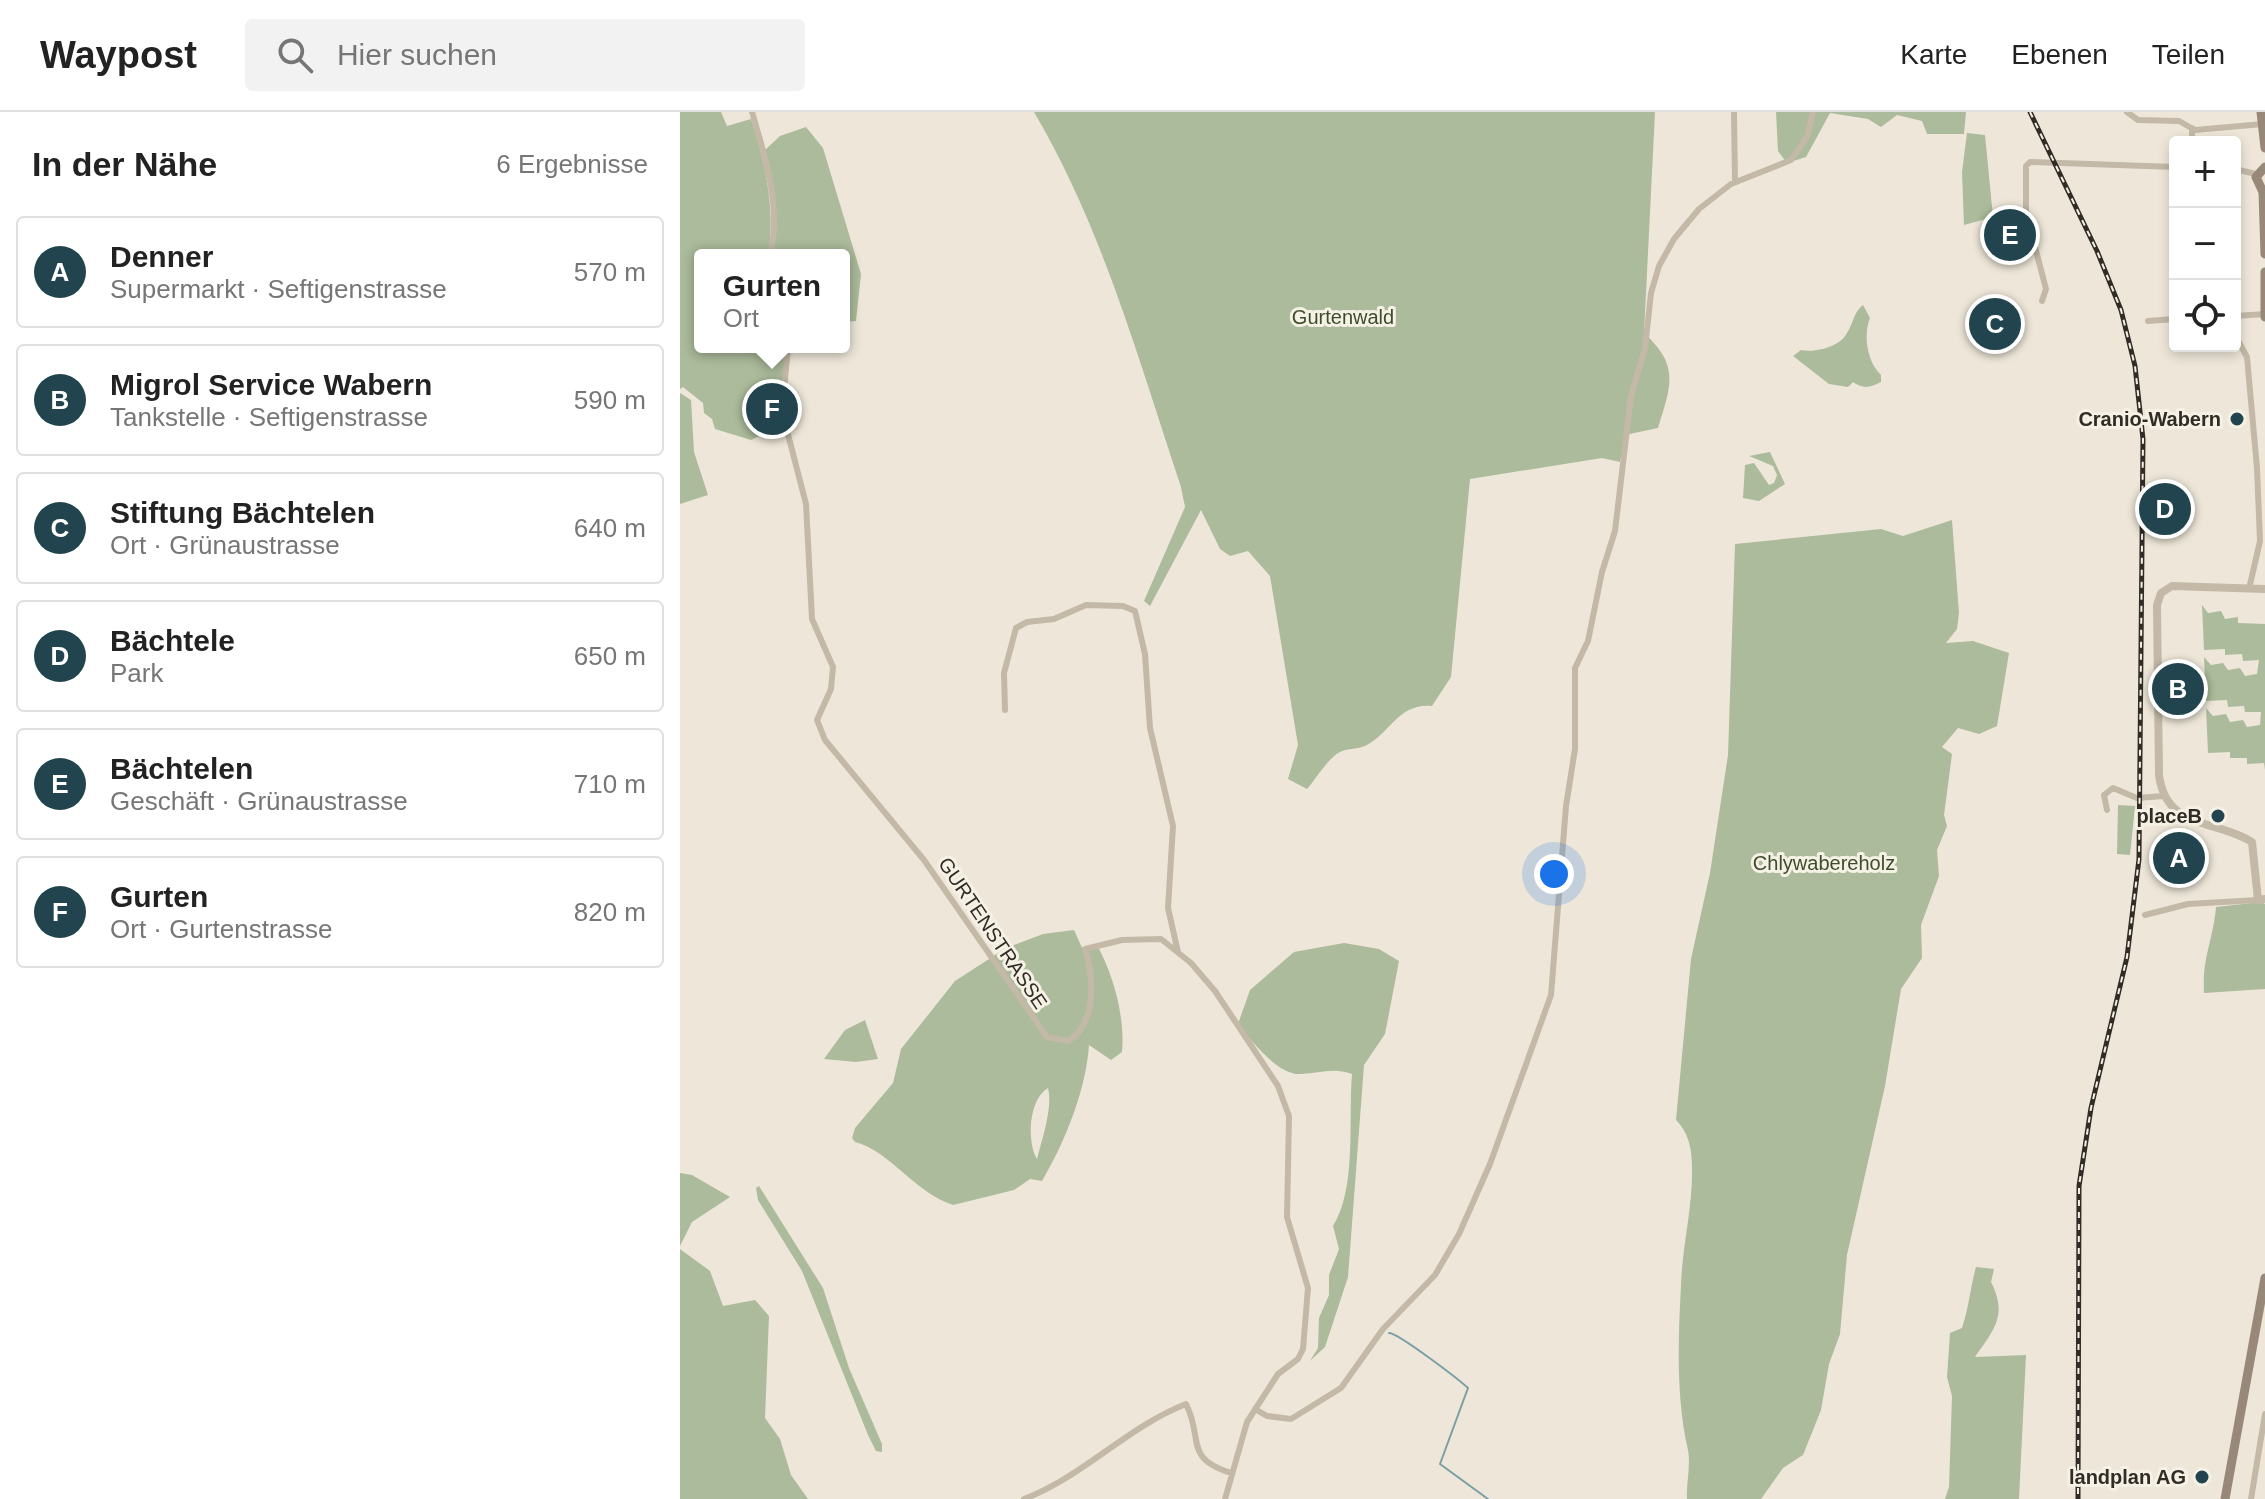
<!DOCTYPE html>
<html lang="de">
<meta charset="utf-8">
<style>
body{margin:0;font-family:Helvetica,sans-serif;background:#f2f2f2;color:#222}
.controls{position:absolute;right:24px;top:24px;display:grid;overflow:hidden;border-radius:8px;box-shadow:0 4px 12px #0003}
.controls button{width:72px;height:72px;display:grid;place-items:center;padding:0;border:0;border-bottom:2px solid #e0e0e0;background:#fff;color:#222;font:40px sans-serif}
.you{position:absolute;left:874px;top:762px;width:28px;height:28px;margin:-20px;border:6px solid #fff;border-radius:50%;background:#1a73e8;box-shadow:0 0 0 12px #1a73e833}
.badge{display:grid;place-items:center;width:52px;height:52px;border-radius:50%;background:#21444e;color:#fff;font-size:26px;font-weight:700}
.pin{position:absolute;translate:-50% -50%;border:4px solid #fff;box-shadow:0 2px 8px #0006}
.popup{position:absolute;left:14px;top:137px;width:156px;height:104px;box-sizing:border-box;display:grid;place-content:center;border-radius:8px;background:#fff;filter:drop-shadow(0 2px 6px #0005);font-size:26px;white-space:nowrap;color:#767676}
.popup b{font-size:30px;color:#222}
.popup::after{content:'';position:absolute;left:50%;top:100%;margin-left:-16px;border:16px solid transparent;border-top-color:#fff}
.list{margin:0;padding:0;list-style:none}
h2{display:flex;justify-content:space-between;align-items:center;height:104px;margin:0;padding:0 32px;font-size:34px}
h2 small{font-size:26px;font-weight:400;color:#767676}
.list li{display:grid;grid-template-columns:52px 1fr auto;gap:24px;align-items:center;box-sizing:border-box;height:112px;margin:0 16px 16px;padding:0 16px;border:2px solid #e0e0e0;border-radius:8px}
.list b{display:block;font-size:30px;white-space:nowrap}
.list p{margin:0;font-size:26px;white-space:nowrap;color:#767676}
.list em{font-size:26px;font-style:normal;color:#767676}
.icon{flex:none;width:44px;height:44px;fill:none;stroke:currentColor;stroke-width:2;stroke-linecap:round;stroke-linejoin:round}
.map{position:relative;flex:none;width:1585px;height:1387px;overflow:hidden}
header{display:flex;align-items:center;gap:48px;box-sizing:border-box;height:112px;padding:0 40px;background:#fff;border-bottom:2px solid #e0e0e0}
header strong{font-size:38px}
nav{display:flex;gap:44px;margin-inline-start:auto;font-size:28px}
.search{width:560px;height:72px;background:#f2f2f2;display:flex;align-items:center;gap:20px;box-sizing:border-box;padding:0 28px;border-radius:8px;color:#767676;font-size:30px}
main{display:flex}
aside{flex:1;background:#fff}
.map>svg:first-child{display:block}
.green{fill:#acbb9b;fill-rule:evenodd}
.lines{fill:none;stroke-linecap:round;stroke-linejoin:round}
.stream{stroke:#7c9fa7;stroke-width:2}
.minor{stroke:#c4b9a7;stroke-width:6}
.tertiary{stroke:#c4b9a7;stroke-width:8}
.secondary{stroke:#978879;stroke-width:9}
.rail-casing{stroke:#322c27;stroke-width:5}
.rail{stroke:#f6f1e5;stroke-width:2;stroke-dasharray:6;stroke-linecap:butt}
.poi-dot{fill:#21444e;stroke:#f6f1e5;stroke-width:3}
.labels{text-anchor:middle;stroke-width:6;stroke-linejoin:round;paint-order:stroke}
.park-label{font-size:20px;fill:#3d4d2d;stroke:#f6f1e5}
.poi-label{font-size:20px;font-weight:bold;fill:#322c27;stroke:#f6f1e5;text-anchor:end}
.street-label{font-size:20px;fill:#322c27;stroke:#f6f1e5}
</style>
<header>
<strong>Waypost</strong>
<div class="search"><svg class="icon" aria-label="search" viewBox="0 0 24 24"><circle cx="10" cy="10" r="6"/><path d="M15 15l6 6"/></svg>Hier suchen</div>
<nav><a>Karte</a><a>Ebenen</a><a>Teilen</a></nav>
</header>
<main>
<aside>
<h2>In der Nähe<small>6 Ergebnisse</small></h2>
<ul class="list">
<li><span class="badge">A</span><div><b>Denner</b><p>Supermarkt · Seftigenstrasse</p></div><em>570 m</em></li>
<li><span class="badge">B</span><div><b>Migrol Service Wabern</b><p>Tankstelle · Seftigenstrasse</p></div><em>590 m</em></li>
<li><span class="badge">C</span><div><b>Stiftung Bächtelen</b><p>Ort · Grünaustrasse</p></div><em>640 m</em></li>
<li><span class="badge">D</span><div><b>Bächtele</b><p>Park</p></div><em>650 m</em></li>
<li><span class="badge">E</span><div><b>Bächtelen</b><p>Geschäft · Grünaustrasse</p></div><em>710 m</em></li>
<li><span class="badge">F</span><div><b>Gurten</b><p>Ort · Gurtenstrasse</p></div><em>820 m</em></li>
</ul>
</aside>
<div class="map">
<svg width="1585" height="1387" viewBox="0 0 1585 1387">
<rect width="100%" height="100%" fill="#eee7d9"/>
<path class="green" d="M0,0h41l6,14 24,-7c14,42 25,92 17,136h-68v92h87l-6,47 -26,29 6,7c12,-8 13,-16 18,-25l4,22 -12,10 -12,-1 -8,4 -36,-11 -3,-10 -8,-6 -1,-10 -20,-16 -3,2z
M354,0h621l-11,221c36,33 27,52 14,95l-33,7 -5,27 -18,-4 -132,21 -19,198 -19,29c-34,-3 -41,27 -67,40 -7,3 -17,2 -25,6 -12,6 -24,27 -33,37l-19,-10 10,-34 -28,-169 -22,-25 -18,5 -10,-7 -19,-39 -51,96 -6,-5 41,-94 -4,-20c-42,-126 -79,-260 -147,-375z
M1096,0h190l-2,22h-37l-5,-13 -25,-6 -16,12 -13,-8 -38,-6 -24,44 -19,6 -9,-12z
M126,15l17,21 38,126 -5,47 -12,1v-67h-71l3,-31 -11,-74 15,-14z
M1287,21l18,2 8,82 -29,8 -2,-53z
M1183,193l7,13c-7,17 -3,44 11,57v7c-11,6 -18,7 -28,0l-5,5 -19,-3 -36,-28 8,-6c14,3 39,-3 46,-17 7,-11 6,-20 16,-28z
M0,281l11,7 3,52 14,43 -28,9z
M1090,340l15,32 -26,17 -16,-3 2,-33 9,-2 15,22 5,-2 3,-8 -4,-9 -24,-10z
M1272,408l7,93 -2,16 -11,14 27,-2 36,12 -12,73 -18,8 -21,-6 -16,19 10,7 -8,61 3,11 -10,24 2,26 -18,49 1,33 -21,31 -16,97 -38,169 -7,79 -11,30 -8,46 -18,45 -20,13 -22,31h-74c-1,-15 4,-34 1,-49 -12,-52 -10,-110 -7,-164 1,-43 15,-90 10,-134 -2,-13 -6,-23 -15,-32l15,-161 19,-86 18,-118 7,-211 146,-15 22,7z
M1522,493l6,8 13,-2 4,8 13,-2v6l27,1v146l-1,-7 -17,1v-6h-17v-6l-22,1 -2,-45 7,8 13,-2 4,8 13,-2 4,7 13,-2 1,-13h-16l-1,-6 -16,1 -1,-7 -21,1 -2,-44 7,8 12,-2 5,7 12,-2 5,8 12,-2 2,-14 -16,1 -1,-7 -17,1v-6l-21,1z
M1438,693l17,1 -5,49 -13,-1z
M1581,790l4,2v85l-61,4c-2,-36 9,-52 12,-86z
M394,818l9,20 14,-5c17,31 28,72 25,107l-11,8 -22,-15c-3,45 -24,97 -47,136l-12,-2 -16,11 -61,15c-39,-13 -63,-54 -98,-63l-3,-4 3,-10 38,-45 8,-34 54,-68 51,-33 37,-14zM368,976c5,20 -6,51 -11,71 -10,-16 -9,-59 11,-71z
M664,831l35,6 20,12 -14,73 -21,31 -16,212 -23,70 -15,14 8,-13 1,-30 10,-23v-20l10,-26 -6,-23c24,-38 15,-107 19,-152 -18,-7 -33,-1 -51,0 -23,2 -50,-34 -63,-50l12,-34 44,-38z
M185,908l13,39 -22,3 -32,-3 21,-29z
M0,1061l12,2 38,22 -38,25 -12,24z
M79,1074l64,102 26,80 33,76v8l-6,-1 -8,-16 -66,-164 -44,-71 -2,-12z
M0,1137l30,22 13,35 32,-6 14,16 -4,102 15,21 11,36 17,24h-128z
M1296,1155l18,2 -3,13c17,33 3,48 -16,75l51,-2 -7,144h-74l4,-12 3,-91 -5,-19 3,-44 12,-5c7,-21 8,-39 14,-61z"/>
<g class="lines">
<path class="stream" d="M709,1221c9,0 68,45 79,55l-28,76 48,35"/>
<path class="minor" d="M72,0c13,44 30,97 18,143
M1054,0l1,70
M1447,0l11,8 41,1 16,9 68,-6
M1512,30v-14
M1555,57l21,5
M1362,189l4,-12 -20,-77v-46l4,-4 145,5
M1555,204l30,-2
M1468,209l27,-2
M1555,223l12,22 10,111 3,73 -11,48
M108,235l-6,64 24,93 6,115 21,48 -2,22 -14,31 8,20 99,120 123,177 21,4c29,-17 26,-64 17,-92l37,-9 39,-1 30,24 24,28 63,95 11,30 -2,101 21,71 -5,61 -5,10 -20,15 -31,48 -22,77
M325,598l-1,-37 12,-45 11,-6 27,-3 32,-14 37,1 12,5 10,43 5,74 23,98 -5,82 10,44
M1427,698l-3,-15 9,-7 24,10 27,-2
M1465,803l43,-11 70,-4
M575,1297l12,7 24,3 50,-31 42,-59 52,-54 24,-41 31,-70 61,-169 15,-189 9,-57v-81l13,-27 14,-69 13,-41 16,-135 14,-48 6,-55 8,-27 15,-27 25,-30 32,-25 60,-24 16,-23 6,-25
M344,1387c60,-23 103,-72 162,-95 18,35 -3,54 45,69
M1571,1387l14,-85"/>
<path class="tertiary" d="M1585,477l-93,-3 -11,7 -4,12 2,170c7,55 57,44 93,67l6,58 7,-1"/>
<path class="secondary" d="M1581,0l4,36
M1585,55l-9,10 7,15 2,62
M1585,160v45
M1545,1387l40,-221"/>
<g class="rail-casing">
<path id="rail" d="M1350,0l67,139 24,59 14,56 8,73 -4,420 -12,98 -36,151 -12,78 -1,313"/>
</g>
<use href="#rail" class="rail"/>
</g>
<g class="poi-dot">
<circle cx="1557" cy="307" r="8"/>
<circle cx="1538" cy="704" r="8"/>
<circle cx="1522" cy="1365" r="8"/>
</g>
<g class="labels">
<g class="park-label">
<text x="663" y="212">Gurtenwald</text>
<text x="1144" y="758">Chlywabereholz</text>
</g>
<g class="poi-label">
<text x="1541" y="314">Cranio-Wabern</text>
<text x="1522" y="711">placeB</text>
<text x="1506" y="1372">landplan AG</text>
</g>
<g class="street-label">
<text transform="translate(313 821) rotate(56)" y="7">GURTENSTRASSE</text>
</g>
</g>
</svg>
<div class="controls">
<button>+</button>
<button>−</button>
<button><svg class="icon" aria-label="locate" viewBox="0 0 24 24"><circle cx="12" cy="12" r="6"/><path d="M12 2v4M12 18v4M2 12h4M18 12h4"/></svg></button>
</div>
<div class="you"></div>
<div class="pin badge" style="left:1499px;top:746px">A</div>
<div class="pin badge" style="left:1498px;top:577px">B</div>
<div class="pin badge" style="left:1315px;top:212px">C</div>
<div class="pin badge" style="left:1485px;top:397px">D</div>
<div class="pin badge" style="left:1330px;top:123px">E</div>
<div class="pin badge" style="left:92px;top:297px">F</div>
<div class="popup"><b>Gurten</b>Ort</div>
</div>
</main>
